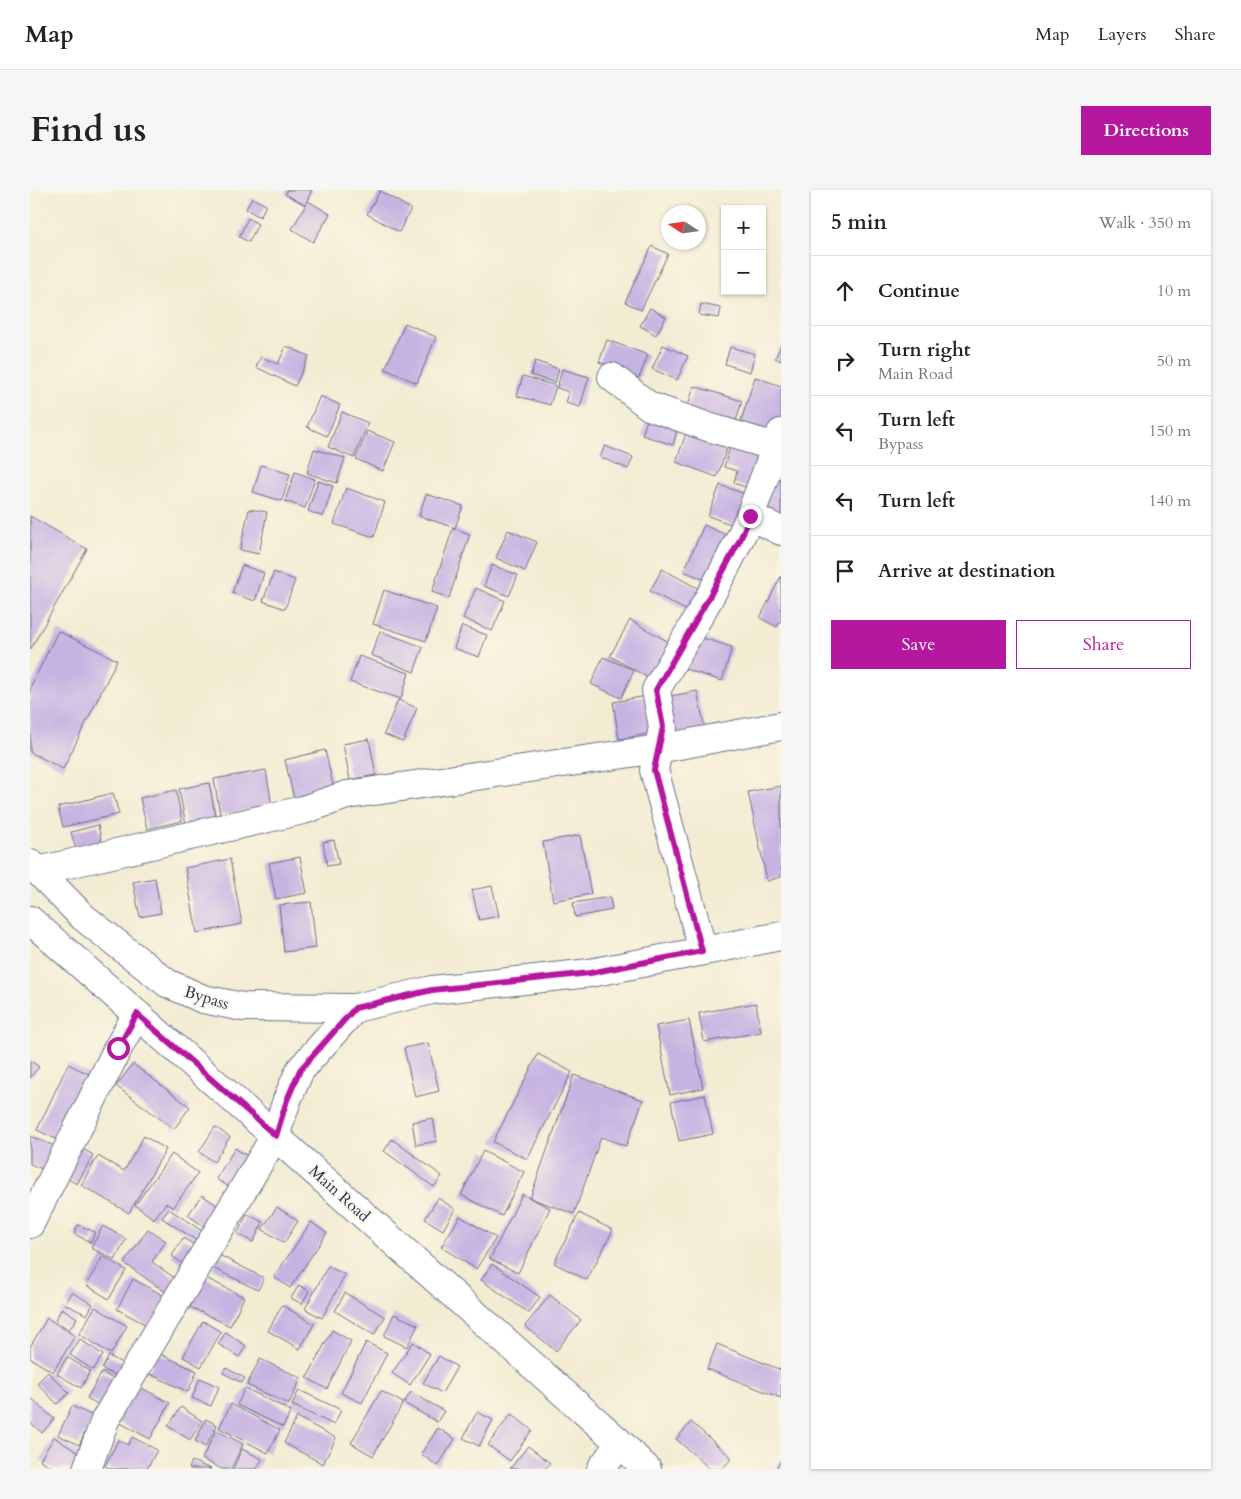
<!DOCTYPE html>
<meta charset="utf-8">
<style>
body{margin:0;font-family:Cardo,serif;background:#f6f6f6;color:#222}
.controls{position:absolute;right:15px;top:15px;display:grid;overflow:hidden;border-radius:0px;box-shadow:0 1px 4px #0004}
.controls button{width:45px;height:45px;display:grid;place-items:center;padding:0;border:0;border-bottom:1px solid #e0e0e0;background:#fff;color:#222;font:25px sans-serif}
.compass{position:absolute;left:631px;top:15px;width:45px;height:45px;border-radius:50%;background:#fff;box-shadow:0 1px 4px #0004;rotate:282deg}
.stop{position:absolute;width:15px;height:15px;margin:-11px;border:4px solid #b5179e;border-radius:50%;background:#fff}
.stop.end{background:#b5179e;border-color:#fff;box-shadow:0 1px 5px #0008}
.list{margin:0;padding:0;list-style:none}
h2{display:flex;justify-content:space-between;align-items:center;height:65px;margin:0;padding:0 20px;font-size:21px}
h2 small{font-size:16px;font-weight:400;color:#767676}
.list li{display:grid;grid-template-columns:32px 1fr auto;gap:15px;align-items:center;box-sizing:border-box;height:70px;padding:0 20px;border-top:1px solid #e0e0e0}
.list b{display:block;font-size:19px;white-space:nowrap}
.list p{margin:0;font-size:16px;white-space:nowrap;color:#767676}
.list em{font-size:16px;font-style:normal;color:#767676}
.actions{display:flex;gap:10px;padding:15px 20px}
.actions a{flex:1;padding:11px 0;border:1px solid #b5179e;border-radius:0px;text-align:center;font-size:18px;color:#b5179e}
.actions .main{background:#b5179e;color:#fff}
.icon{flex:none;width:28px;height:28px;fill:none;stroke:currentColor;stroke-width:2;stroke-linecap:round;stroke-linejoin:round}
.map{position:relative;flex:none;width:751px;height:1279px;overflow:hidden;border-radius:0px}
header{display:flex;align-items:center;gap:30px;box-sizing:border-box;height:70px;padding:0 25px;background:#fff;border-bottom:1px solid #e0e0e0}
header strong{font-size:24px}
nav{display:flex;gap:28px;margin-inline-start:auto;font-size:18px}
.intro{display:flex;align-items:center;justify-content:space-between;box-sizing:border-box;height:120px;padding:0 30px}
h1{margin:0;font-size:35px}
.button{padding:12px 22px;border-radius:0px;background:#b5179e;color:#fff;font-size:18px;font-weight:700}
main{display:flex;gap:30px;padding:0 30px}
aside{flex:1;background:#fff;border-radius:0px;box-shadow:0 1px 4px #0004}
.map>svg:first-child{display:block}
.building{fill:#c7b3e2}
.lines{fill:none;stroke-linecap:round;stroke-linejoin:round}
.minor-casing{stroke:#677187;stroke-width:30}
.major-casing{stroke:#677187;stroke-width:30}
.minor{stroke:#fff;stroke-width:28}
.major{stroke:#fff;stroke-width:28}
.route{stroke:#b5179e;stroke-width:6}
.labels{text-anchor:middle;stroke-width:4;stroke-linejoin:round;paint-order:stroke}
.street-label{font-size:16px;fill:#1b2f5e;stroke:#fcf5e5}
</style>
<header>
<strong>Map</strong>
<nav><a>Map</a><a>Layers</a><a>Share</a></nav>
</header>
<div class="intro"><h1>Find us</h1><a class="button">Directions</a></div>
<main>
<div class="map">
<svg width="751" height="1279" viewBox="0 0 751 1279">
<rect width="100%" height="100%" fill="#fcf5e5"/>
<filter id="ink" filterUnits="userSpaceOnUse"><feTurbulence type="fractalNoise" baseFrequency=".02" numOctaves="2"/><feDisplacementMap in="SourceGraphic" scale="10" xChannelSelector="R" yChannelSelector="G"/><feConvolveMatrix kernelMatrix="1 2 1 2 8 2 1 2 1" color-interpolation-filters="sRGB"/></filter>
<filter id="wash" filterUnits="userSpaceOnUse"><feTurbulence type="fractalNoise" baseFrequency=".0096" numOctaves="4" result="noise"/><feDisplacementMap in="SourceGraphic" scale="20" xChannelSelector="R" yChannelSelector="G"/><feGaussianBlur stdDeviation="1.12" result="paint"/><feColorMatrix in="noise" values="0 0 0 0 0 0 0 0 0 0 0 0 0 0 0 0 0 1.4 0 .05"/><feComposite in="paint" operator="in"/></filter>
<g filter="url(#wash)">
<rect width="100%" height="100%" fill="#f3ecd3"/>
<g id="blocks">
<path class="building" d="M257,0h25l-7,15 -20,-11z
M350,1l31,18 -12,23 -32,-18z
M222,8l14,7 -6,12 -14,-8z
M278,11l22,13 -17,28 -21,-13z
M218,28l10,6 -9,18 -10,-5z
M622,56l16,8 -27,56 -16,-8z
M671,114l20,4 -2,10 -20,-3z
M620,118l16,9 -10,18 -16,-9z
M375,133l31,14 -19,46 -32,-14z
M577,150l41,15 -9,23 -40,-16z
M633,155l25,11 -11,24 -25,-11z
M751,155v16l-6,-3z
M256,156l23,10 -14,30 -39,-19 5,-10 17,7z
M700,157l25,7 -5,18 -25,-8z
M505,171l24,8 -4,14 -24,-8z
M532,179l27,8 -9,30 -14,-4 3,-11 -12,-4z
M493,186l33,10 -6,19 -33,-9z
M725,187l26,9v34l-7,21 -36,-11z
M664,196l48,15 -9,30 -48,-15z
M290,206l20,9 -13,31 -20,-9z
M312,222l26,11 -14,35 -26,-11z
M619,224l30,9 -6,22 -31,-10z
M659,235l41,15 -13,37 -41,-15z
M337,241l28,11 -12,29 -27,-12z
M702,250l33,11 -12,39 -19,-7 3,-12 -13,-4z
M575,256l28,11 -5,12 -28,-12z
M284,259l31,9 -8,25 -30,-10z
M231,275l29,9 -8,27 -29,-9z
M265,282l20,7 -10,29 -20,-7z
M737,286l14,5v36l-25,-9z
M288,291l15,5 -10,31 -15,-6z
M690,295l31,11 -12,31 -31,-11z
M316,298l39,14 -11,35 -40,-13z
M396,304l37,12 -8,22 -36,-12z
M219,319l18,3 -8,42 -19,-4z
M0,326l57,33 -57,101z
M674,335l27,12 -19,46 -28,-12z
M423,338l17,6 -21,64 -17,-6z
M478,340l29,12 -12,29 -29,-13z
M212,375l22,8 -9,28 -23,-8z
M462,375l26,10 -9,21 -25,-10z
M632,379l41,22 -12,22 -41,-22z
M244,382l21,8 -10,29 -22,-8z
M751,386v43l-4,8 -17,-9z
M446,398l29,13 -13,30 -29,-13z
M354,400l53,18 -11,33 -53,-17z
M600,430l46,26 -20,36 -46,-26z
M432,436l25,9 -8,22 -25,-9z
M28,441l59,29 -54,109 -33,-17v-64z
M350,441l43,16 -9,25 -43,-17z
M663,445l39,12 -10,34 -40,-13z
M329,466l50,17 -8,26 -51,-17z
M573,467l31,13 -13,28 -30,-14z
M667,501l8,38 -32,6 -7,-38z
M622,505l6,37 -39,7 -6,-37z
M368,510l19,8 -14,34 -19,-8z
M339,549l7,36 -26,5 -7,-36z
M295,560l9,39 -40,10 -9,-39z
M236,580l6,36 -52,9 -6,-36z
M179,593l7,36 -30,6 -7,-36z
M751,596v91l-14,4 -19,-89z
M146,600l6,31 -35,8 -7,-31z
M83,603l6,21 -56,13 -5,-20z
M68,635l4,19 -26,6 -5,-18z
M550,645l11,59 -38,7 -10,-59z
M304,650l5,24 -12,2 -4,-24z
M270,667l7,36 -31,6 -7,-36z
M200,669l12,65 -45,9 -12,-65z
M125,688l6,35 -21,4 -7,-35z
M462,696l7,30 -20,4 -7,-30z
M580,707l2,13 -37,7 -2,-14z
M281,712l5,46 -32,4 -5,-47z
M726,813l5,29 -57,10 -5,-29z
M659,830l14,68 -33,7 -14,-69z
M398,853l11,48 -24,6 -11,-49z
M508,864l34,18 -45,87 -34,-17z
M0,870l9,7 -9,11z
M38,874l25,12 -31,66 -25,-12z
M103,874l57,43 -16,22 -58,-43z
M544,885l69,25 -17,46 -25,-9 -27,77 -44,-16z
M675,905l8,39 -34,7 -8,-39z
M403,928l4,23 -21,4 -4,-23z
M185,937l15,10 -16,25 -15,-10z
M0,946l27,11 -10,24 -17,-7z
M114,946l22,13 -37,64 -48,-28 17,-29 26,15z
M362,949l50,37 -8,11 -50,-36z
M48,956l15,9 -16,29 -16,-9z
M205,958l15,10 -19,30 -15,-9z
M453,961l41,21 -22,44 -41,-21z
M142,964l26,19 -25,35 -7,-5 -12,16 -19,-14z
M492,1004l28,14 -32,65 -28,-14z
M172,1005l26,18 -15,20 -25,-18z
M408,1008l17,11 -12,21 -18,-11z
M247,1017l21,14 -14,22 -22,-14z
M139,1019l36,24 -6,9 -37,-24z
M549,1023l34,17 -26,50 -33,-17z
M217,1024l16,8 -10,20 -16,-8z
M430,1026l36,22 -20,31 -35,-22z
M281,1032l16,11 -37,55 -16,-11z
M48,1035l17,7 -4,10 -17,-8z
M73,1036l23,13 -11,21 -24,-12z
M118,1039l18,12 -14,21 27,19 -9,14 -46,-32z
M153,1048l13,8 -11,19 -13,-9z
M189,1065l45,23 -6,12 -45,-22z
M73,1066l23,14 -17,29 -23,-14z
M462,1074l48,33 -11,16 -48,-33z
M298,1076l17,9 -23,43 -17,-9z
M174,1087l40,20 -14,29 -40,-19z
M103,1089l33,18 -16,30 -33,-18z
M269,1095l10,6 -7,13 -11,-6z
M41,1102l22,12 -6,11 -22,-11z
M315,1103l40,24 -11,18 -39,-24z
M520,1105l31,25 -25,31 -31,-25z
M252,1115l32,19 -14,25 -32,-18z
M65,1117l32,19 -16,28 -32,-20z
M32,1118l15,10 -8,12 -14,-10z
M364,1124l24,11 -11,22 -23,-11z
M17,1128l28,18 -22,36 -23,-14v-11z
M173,1131l18,11 -20,35 -18,-10z
M302,1140l19,11 -24,48 -20,-11z
M196,1142l20,14 -7,11 -21,-13z
M50,1149l23,16 -10,15 -23,-15z
M336,1152l21,11 -25,50 -21,-10z
M383,1152l17,12 -20,31 -18,-12z
M687,1154l64,26v28l-74,-29z
M128,1163l39,18 -9,21 -40,-19z
M79,1166l22,12 -7,12 -22,-11z
M409,1166l18,11 -15,26 -19,-10z
M37,1167l23,14 -9,17 -24,-14z
M230,1169l41,19 -12,26 -42,-19z
M196,1178l19,10 -3,5 -19,-10z
M18,1182l21,21 -12,11 -20,-21z
M72,1182l14,9 -15,25 -14,-8z
M170,1188l19,9 -8,19 -19,-8z
M106,1195l34,18 -20,36 -33,-18z
M215,1198l46,23 -8,16 -46,-22z
M269,1200l42,20 -7,15 -42,-20z
M351,1201l22,12 -30,53 -22,-13z
M381,1202l33,19 -7,11 -33,-19z
M0,1207l24,22 -12,14 -12,-11z
M201,1214l49,26 -12,23 -49,-25z
M42,1216l21,10 -14,29 -21,-10z
M151,1217l21,14 -12,19 -22,-14z
M447,1222l16,8 -14,26 -16,-8z
M481,1224l21,16 -22,31 -22,-16z
M267,1227l39,21 -13,26 -39,-21z
M176,1229l11,6 -12,22 -10,-6z
M661,1232l41,36 -10,11h-12l-34,-30z
M408,1238l17,11 -17,27 -17,-12z
M186,1240l27,14 -12,25h-9l-20,-10z
M24,1247l29,19 -9,13h-19l-15,-9z
M102,1247l25,13 -10,19h-36l-6,-3 13,-26 10,5z
M498,1256l22,17 -5,6h-35z
M212,1259l20,10 -5,10h-24z
M751,1270v9h-5z
M162,1271l19,8h-22z"/>
</g>
</g>
<g filter="url(#ink)">
<use href="#blocks" fill-opacity="0" stroke="#677187" stroke-width="1"/>
<g class="lines">
<g class="minor-casing">
<path id="minor" d="M582,187l37,29 59,21 68,20
M720,326l31,-83
M8,681l265,-61 44,-15 311,-46 123,-23
M673,761l-49,-181 9,-43 -7,-37c33,-57 68,-114 94,-174l31,15
M0,1034l88,-176 19,-34
M57,1279l18,-49 170,-284
M571,1279l19,-26"/>
</g>
<g class="major-casing">
<path id="major" d="M0,673l53,54 84,66 36,16 40,8 112,1 77,-18 158,-17 191,-37
M0,730l245,216 345,307 27,26
M245,946l12,-36 13,-30 55,-62"/>
</g>
<use href="#minor" class="minor"/>
<use href="#major" class="major"/>
</g>
</g>
<g class="lines" filter="url(#ink)">
<path class="route" d="M88,858l19,-34 139,122 11,-36 13,-30 55,-62 77,-18 158,-17 112,-22 -48,-181 9,-43 -7,-37 52,-91 32,-59 10,-24"/>
</g>
<g class="labels">
<g class="street-label">
<text transform="translate(177 807) rotate(17)" y="6">Bypass</text>
<text transform="translate(310 1003) rotate(42)" y="6">Main Road</text>
</g>
</g>
</svg>
<div class="controls">
<button>+</button>
<button>−</button>
</div>
<svg class="compass" viewBox="-18 -18 36 36"><path d="M0-13l5 13h-10z" fill="#e53935"/><path d="M0 13l5-13h-10z" fill="#767676"/></svg>
<div class="stop" style="left:88px;top:858px"></div>
<div class="stop end" style="left:720px;top:326px"></div>
</div>
<aside>
<h2>5 min<small>Walk · 350 m</small></h2>
<ul class="list">
<li><svg class="icon" aria-label="ahead" viewBox="0 0 24 24"><path d="M12 20V5M6 11l6-6 6 6"/></svg><div><b>Continue</b></div><em>10 m</em></li>
<li><svg class="icon" aria-label="right" viewBox="0 0 24 24"><path d="M7 20v-9h11M14 6l5 5-5 5"/></svg><div><b>Turn right</b><p>Main Road</p></div><em>50 m</em></li>
<li><svg class="icon" aria-label="left" viewBox="0 0 24 24"><path d="M17 20v-9H6M10 6l-5 5 5 5"/></svg><div><b>Turn left</b><p>Bypass</p></div><em>150 m</em></li>
<li><svg class="icon" aria-label="left" viewBox="0 0 24 24"><path d="M17 20v-9H6M10 6l-5 5 5 5"/></svg><div><b>Turn left</b></div><em>140 m</em></li>
<li><svg class="icon" aria-label="arrive" viewBox="0 0 24 24"><path d="M6 21V4h12l-3 4 3 4H6"/></svg><div><b>Arrive at destination</b></div></li>
</ul>
<div class="actions"><a class="main">Save</a><a>Share</a></div>
</aside>
</main>
